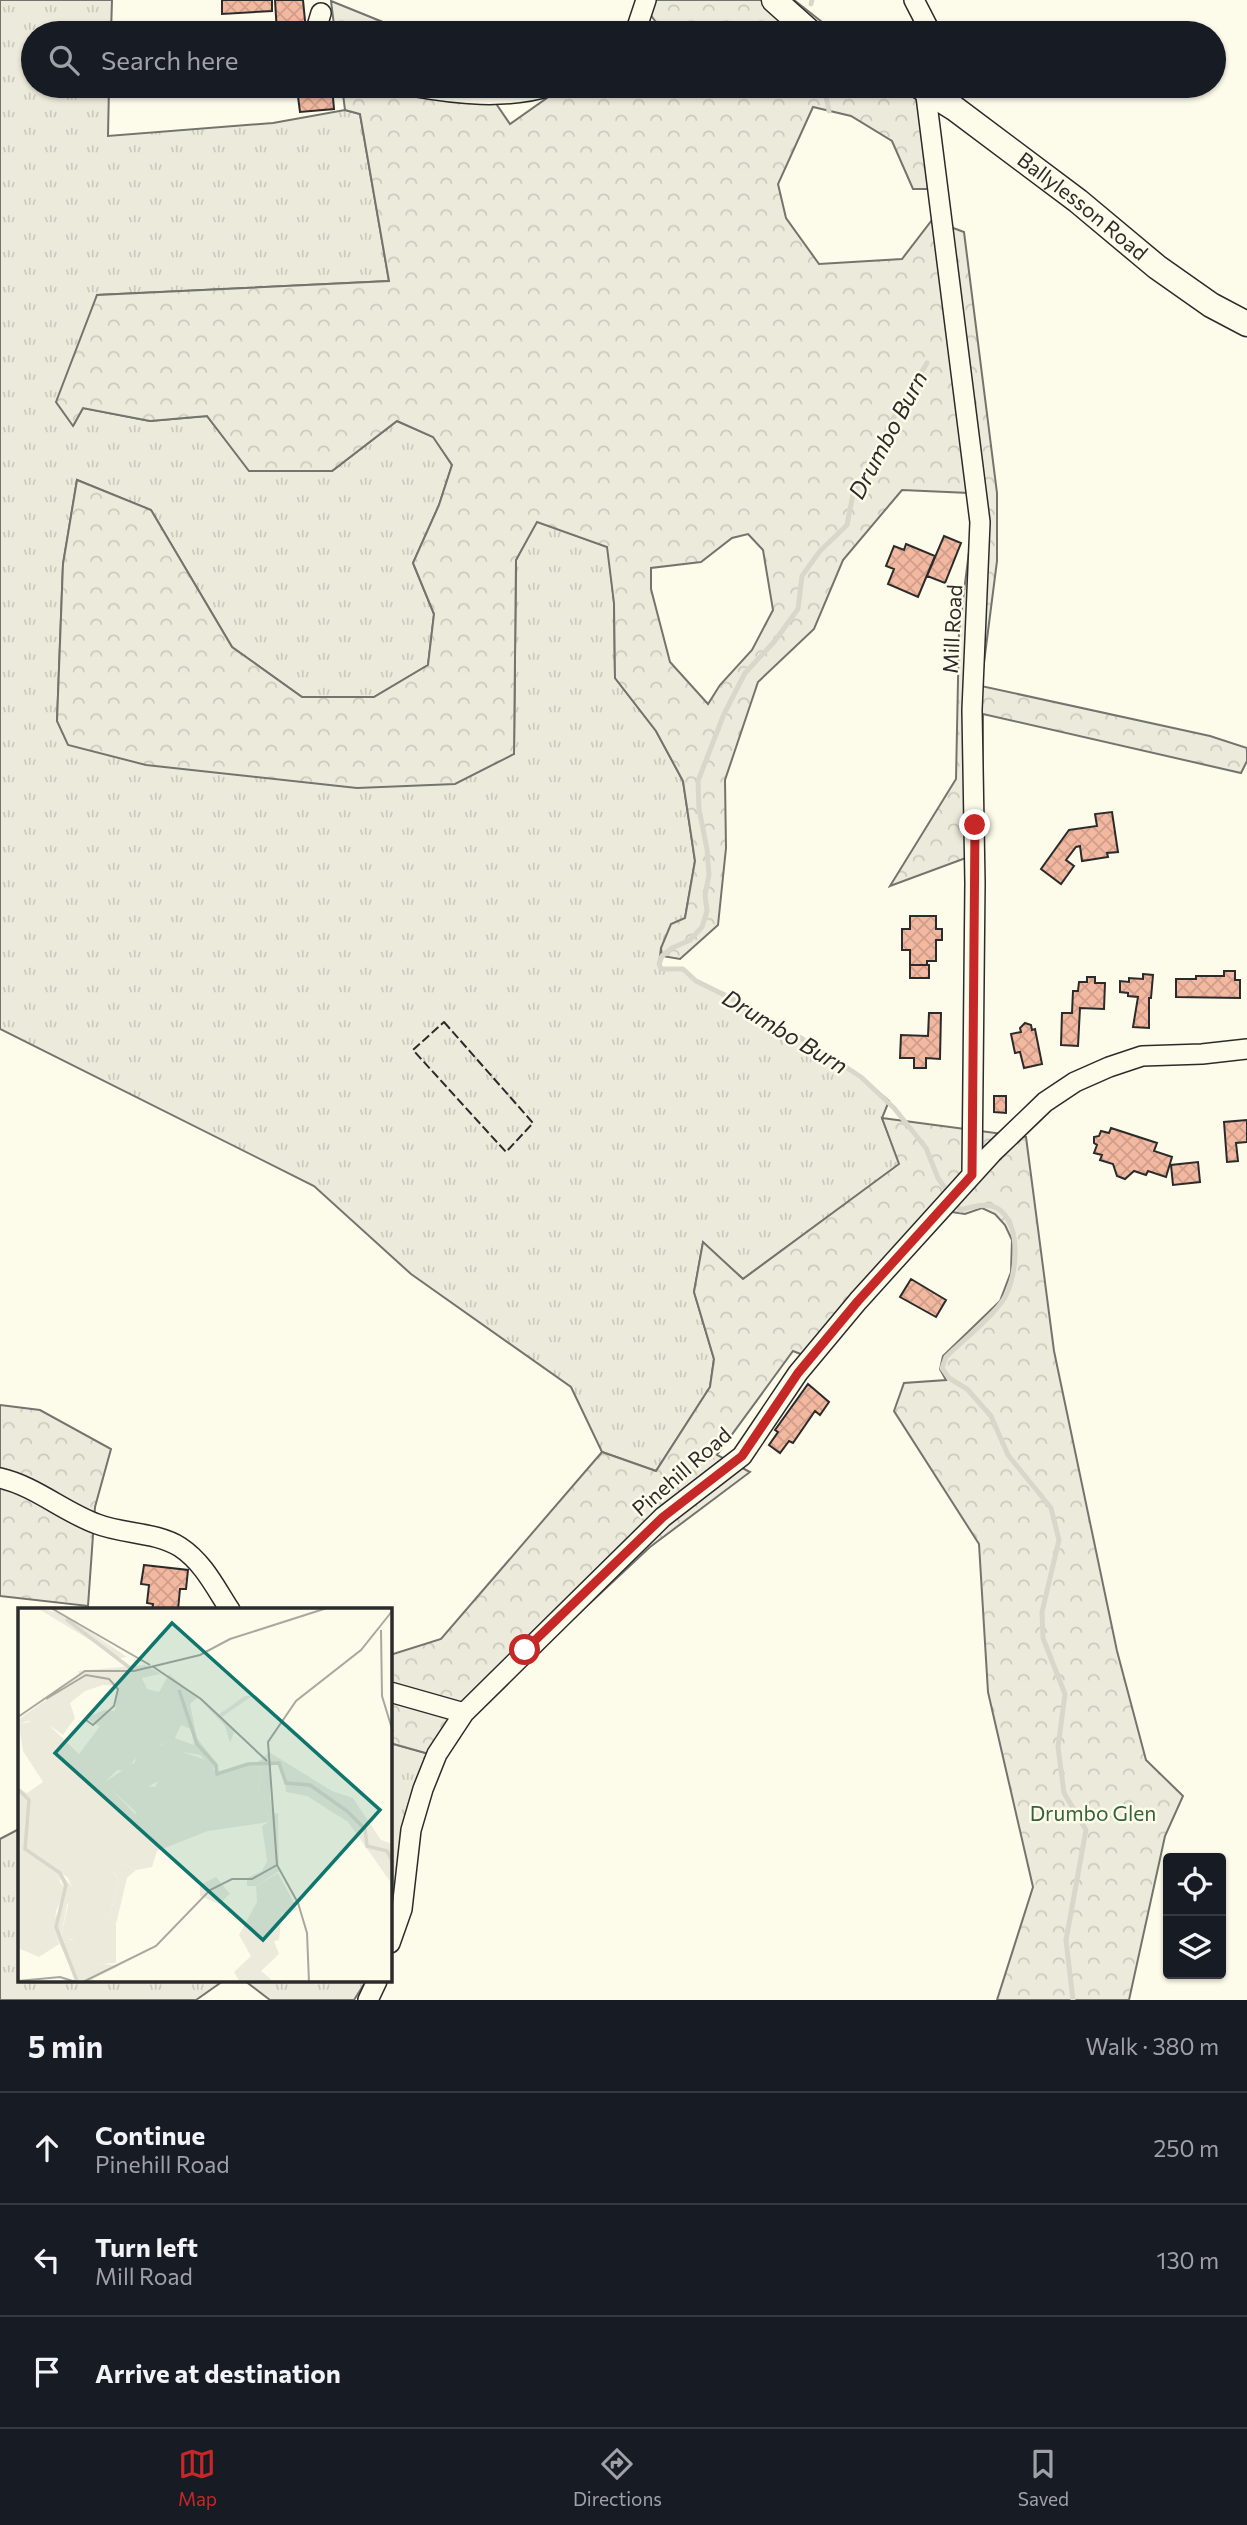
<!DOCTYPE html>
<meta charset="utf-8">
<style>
body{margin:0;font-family:Commissioner,sans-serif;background:#20242c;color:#f1f3f6}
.controls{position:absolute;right:21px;bottom:21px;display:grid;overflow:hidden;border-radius:7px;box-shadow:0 2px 5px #0004}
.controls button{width:63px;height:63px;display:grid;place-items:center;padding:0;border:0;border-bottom:2px solid #363941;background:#171b24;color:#f1f3f6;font:35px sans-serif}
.stop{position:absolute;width:21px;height:21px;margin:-16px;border:5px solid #c62828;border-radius:50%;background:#fff}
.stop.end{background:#c62828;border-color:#fff;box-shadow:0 2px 7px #0008}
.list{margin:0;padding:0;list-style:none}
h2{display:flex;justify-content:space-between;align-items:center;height:91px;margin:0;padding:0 28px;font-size:30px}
h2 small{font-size:23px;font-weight:400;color:#9ea1a6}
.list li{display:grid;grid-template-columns:46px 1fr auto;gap:21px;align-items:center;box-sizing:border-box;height:112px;padding:0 28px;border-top:2px solid #363941}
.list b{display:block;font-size:26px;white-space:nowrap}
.list p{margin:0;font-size:23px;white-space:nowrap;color:#9ea1a6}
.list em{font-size:23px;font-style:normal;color:#9ea1a6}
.icon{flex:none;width:38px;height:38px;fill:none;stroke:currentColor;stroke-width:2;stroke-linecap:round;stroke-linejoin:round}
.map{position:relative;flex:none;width:1247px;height:2000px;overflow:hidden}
.search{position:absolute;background:#171b24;box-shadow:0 2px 5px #0004;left:21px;right:21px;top:21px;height:77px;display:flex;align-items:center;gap:18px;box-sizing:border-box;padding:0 24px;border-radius:38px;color:#9ea1a6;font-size:26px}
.sheet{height:427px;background:#171b24}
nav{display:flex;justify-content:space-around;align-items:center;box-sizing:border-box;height:98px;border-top:2px solid #363941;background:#171b24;font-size:19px;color:#9ea1a6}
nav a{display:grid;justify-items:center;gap:4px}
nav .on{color:#c62828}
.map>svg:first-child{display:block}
.grass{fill:url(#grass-tufts);stroke:#74746e;stroke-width:2}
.forest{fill:url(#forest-crowns);stroke:#74746e;stroke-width:2;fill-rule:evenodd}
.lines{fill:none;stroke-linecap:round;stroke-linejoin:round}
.stream{stroke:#d8d7c9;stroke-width:5}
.building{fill:url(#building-cross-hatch);stroke:#2b2b2b;stroke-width:2}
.minor-casing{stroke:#2b2b2b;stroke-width:22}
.major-casing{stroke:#2b2b2b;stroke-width:27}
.minor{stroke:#fdfbea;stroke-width:19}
.major{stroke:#fdfbea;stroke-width:24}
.fence{stroke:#2b2b2b;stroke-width:2;stroke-dasharray:9 3.5;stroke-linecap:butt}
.route{stroke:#c62828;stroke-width:9}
.labels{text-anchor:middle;stroke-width:5;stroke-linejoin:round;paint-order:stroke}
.street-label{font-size:21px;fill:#2b2b2b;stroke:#fdfbea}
.park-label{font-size:21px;fill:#34623c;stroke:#fdfbea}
.water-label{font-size:23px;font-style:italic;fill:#2b2b2b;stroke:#fdfbea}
.inset-river{fill:none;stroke:#d8d7c9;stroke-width:3.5}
.inset-road{fill:none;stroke:#a9a89e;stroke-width:2}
.view{fill:#0f766e;fill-opacity:0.15;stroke:#0f766e;stroke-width:3.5}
.inset-edge{fill:none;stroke:#2b2b2b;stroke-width:3.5}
</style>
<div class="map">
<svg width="1247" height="2000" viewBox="0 0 1247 2000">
<defs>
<pattern id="grass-tufts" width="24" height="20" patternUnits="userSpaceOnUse" patternTransform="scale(1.75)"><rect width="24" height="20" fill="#ecebdb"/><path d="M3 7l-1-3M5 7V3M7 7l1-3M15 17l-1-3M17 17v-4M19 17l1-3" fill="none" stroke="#cbcabc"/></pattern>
<pattern id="forest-crowns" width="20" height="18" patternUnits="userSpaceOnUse" patternTransform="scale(1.75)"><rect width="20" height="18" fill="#ecebdb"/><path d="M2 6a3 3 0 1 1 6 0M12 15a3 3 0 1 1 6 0" fill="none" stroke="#cbcabc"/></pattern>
<pattern id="building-cross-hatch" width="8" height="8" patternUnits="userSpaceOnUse" patternTransform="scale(1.75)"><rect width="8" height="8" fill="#f2b8a0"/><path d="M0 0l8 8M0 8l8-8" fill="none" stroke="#d09e8a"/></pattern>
</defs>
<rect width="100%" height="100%" fill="#fdfbea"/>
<path class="grass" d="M0,0h112l-1,33h-78v53h76l-1,50 165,-13 72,-13 15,4 29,167 -292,14 -24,131 10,-18 67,13 57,-5 43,55h82l65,-50 37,16 18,28 -13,40 -26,58 21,51 -6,51 -54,32h-72l-70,-50 -81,-137 -74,-30 -14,84 -6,157 457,33 2,-194 20,-39 72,26 6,56 1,75 41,53 27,50 12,80 -10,57 -24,30 -2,16 2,5h22l13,12 41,20 30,26 34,11 60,39 28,24 -7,17 18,46 -157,115 -40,-36 -9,49 20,67 -4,28 -54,84 -54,-19 -31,-65 -160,-113 -97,-88 -314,-157z
M390,1743l39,11 -32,150 -7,17z
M19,1829v152h204l-27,19h-196v-161z
M245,1981h121l-12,19h-84z"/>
<path class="forest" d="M640,0h154l42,33h-199l18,-12z
M331,1l79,32h-75z
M342,86h142l26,38 54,-38h347l7,15 10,88h-15l-21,-48 -41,-25 -38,-9 -35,77 8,34 33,46 83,-5 30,-39 32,12 33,261v68l-16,125 229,50 37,12v13l-6,12 -258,-59 -1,138 -92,34 66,-107 3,-148 13,-103 -3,-35 -67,-3 -59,70 -29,69 -56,53 -33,98 1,68 -8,77 -38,34 -18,-3 -1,-8 10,-24 14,-6 10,-57 -12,-80 -27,-50 -41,-53 -1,-75 -7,-56 -70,-25 -21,38 -2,194 -59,30 -98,4 -211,-23 -78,-20 -11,-24 6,-157 14,-84 74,30 81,137 70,50h72l54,-32 6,-51 -21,-51 26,-58 13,-40 -19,-28 -36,-16 -65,50h-83l-42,-55 -57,5 -67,-13 -10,18 -17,-24 41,-107 292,-14 -29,-167 -15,-4zM748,534l15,16 10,60 -21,40 -32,35 -12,19 -38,-42 -19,-73v-21l50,-6 31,-24z
M882,1118l144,19 28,214 63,300 29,109 37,36 -18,40 -36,164h-132l36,-113 -45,-195 -9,-148 -85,-133 10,-28 42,-3 -6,-11 3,-13 57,-55 11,-29 1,-32 -7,-15 -10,-11 -13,-6 -17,6 -13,-2 -136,148 -23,-9 -76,104 33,17 -100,75 -221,207 -39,-11v-88l51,-16 161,-187 54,19 54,-84 4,-28 -20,-67 9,-50 40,37 156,-115z
M0,1405l40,5 71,39 -16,58 -7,99 -88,-10z"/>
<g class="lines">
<path class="stream" d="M811,4l1,-4
M824,86l5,25
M927,363l-39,64 -14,36 -21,31 -6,31 -27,26 -18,25 -4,33 -24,33 -29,31 -21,41 -26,67 1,28 8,40 2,26 -4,20 2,16 -5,16 -12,13 -18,8 -10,8 -3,8 2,5h22l13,12 41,20 30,26 34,11 60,39 33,31 32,40 12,30 11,16
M955,1202l5,8c11,-3 26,-8 37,-2 27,16 20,75 4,95 -14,19 -38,37 -55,54l-4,11 7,10 18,11 24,27 17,39 43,53 8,32 -17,72 1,26 22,56 -7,53 6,46 22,37 -20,110 7,60"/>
</g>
<path class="building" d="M222,0h50v11l-50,3z
M275,0h28l3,31 -29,2z
M332,86l2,23 -34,3 -3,-23z
M944,536l17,7 -16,40 -18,-7z
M906,544l29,12 -17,41 -30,-13 6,-15 -8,-3 8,-20 10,4z
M1112,812l6,40 -11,1 1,4 -26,4 -2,-15 -4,1 -10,13 8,6 -13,18 -20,-15 28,-39 28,-4 -2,-12z
M910,916h26v13h6v11h-6v21h-9v4h-17v-15h-8v-21h8z
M910,965h19v13h-19z
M1224,971h11v9h5v18l-64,-1v-18h20v-3h28z
M1143,974l10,1 -2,23h-2v30l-16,-1 5,-30 -10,-1v-3l-8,-1v-11l9,1v-4l14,1z
M1087,977h8v6h10l-1,26 -24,-1 -2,38 -17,-1 1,-32h10l1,-22h5l1,-9h8z
M929,1013h12l-1,46 -14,-1v10h-12v-10h-14l1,-23 27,1z
M1025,1023l6,2 1,5 3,-1 7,35 -18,4 -4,-16 -5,1 -4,-19 10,-2 -1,-4z
M994,1096h12v17l-12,-1z
M1247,1120v22l-11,1 2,18 -11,1 -3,-40z
M1111,1128l46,15 -3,8 18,6 -6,20 -18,-6 -2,4 -12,-4 -9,8 -8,-3 -4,-12 -13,-4 2,-5 -8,-2 3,-8 -3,-2v-6l5,-1 2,-5 8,2z
M1198,1162l2,20 -27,3 -2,-20z
M911,1279l35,21 -10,17 -36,-20z
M808,1384l21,18 -9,13 -5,-4 -22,32 -4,-2 -9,12 -11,-8 9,-13 -3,-2z
M144,1565l44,5 -2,19h-6l-2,21h-26l1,-6 -6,-1 2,-18 -8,-1z"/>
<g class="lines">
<g class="minor-casing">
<path id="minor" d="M914,0l17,33
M315,33l6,-20
M635,33l11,-33
M411,86c44,8 95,14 139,0
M925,88l55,434 -8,188 3,173 -3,292
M0,1478c35,8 64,34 97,46 26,10 59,8 83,23 23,15 35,40 50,63
M390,1692l74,21
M390,1943l12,-34 9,-79 12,-41 14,-35 27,-41 199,-196 79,-61 56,-83 60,-72 134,-148 53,-51 30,-20 34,-15 33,-11 60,-2 45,-5
M368,2000l9,-19"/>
</g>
<g class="major-casing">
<g id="major">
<path d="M774,0l37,33"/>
<path id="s1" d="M919,86l35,22 124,93 79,66 54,38 36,19"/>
</g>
</g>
<use href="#minor" class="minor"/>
<use href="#major" class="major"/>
<path class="fence" d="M444,1022l89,101 -27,29 -93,-102z"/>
</g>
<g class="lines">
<path class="route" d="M525,1650l138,-133 79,-61 56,-83 60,-72 114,-126 3,-350"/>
</g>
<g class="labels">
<g class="street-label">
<text dy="7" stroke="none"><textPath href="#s1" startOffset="203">Ballylesson Road</textPath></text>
<text transform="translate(953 629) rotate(-87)" y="7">Mill Road</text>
<text transform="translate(682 1472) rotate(-41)" y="7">Pinehill Road</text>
</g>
<g class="park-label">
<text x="1093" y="1821">Drumbo Glen</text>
</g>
<g class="water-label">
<text transform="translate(888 435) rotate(-62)" y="8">Drumbo Burn</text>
<text transform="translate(785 1032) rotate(31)" y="8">Drumbo Burn</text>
</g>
</g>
<g transform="translate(18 1608)">
<rect width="374" height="374" fill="#fdfbea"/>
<path d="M17,113l14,4 30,29 21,-28 20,13 -15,43 30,-20 1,-11 9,-2 19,21 -2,9 -18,10 -22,-4 -10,5 23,24 46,-44 -20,-19 -2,-5 10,-5 14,11 26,9 8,14 31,-11 12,4 -2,27 -7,1 15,13 3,13 -61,9 -51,20 -5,16 -16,3 -11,-5 -12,7 6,8 -11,41 8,3v39l-19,1 -14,10 -6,-15 6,-6 -5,-16 -14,4 -3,-5 11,-49 -4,-9 -44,-31 3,-54 16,-11 -20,-31 -4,-27zM0,183l10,9 -8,51 37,25 8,15 -9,20 -2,18 5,15 -20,13 -21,-9zM260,265l20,37 -16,4 -3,26 -5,1 5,13 -18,17 13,11h-34l-6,-10 17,-16 -12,-21 18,-33 -1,-16z" fill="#ecebdb"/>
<path d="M19,0l27,6 63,43 -7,1zM127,57l16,9 -19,4 5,11 12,3 10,-18 49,41 27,-19h7l-30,21 13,13 -5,13 -5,-17 -24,-25 -4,-3 -7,6 7,34 21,27v7l-18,-17 -17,-3 -14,-11 -9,4 21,25 -2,9 -40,36 -27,-25 10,-5 33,2 9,-17 -23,-21 -14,22 -10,-1 -15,15 -8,-15 26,-31 -34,-21 18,-8 11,1 3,-25 -15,-1 -18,6 -15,12 5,15 -12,17 -14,-10 -22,-4 -9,4v-5l62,-45 -2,-4zM163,117l10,4 3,16 -19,-7zM251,144l63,39 21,7 28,42 11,4v40l-44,-62 -41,-26 -21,-4 -2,-22 -10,-7 -4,4v30l3,17 5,-1 1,58 -23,15h-9v-8l15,-7 5,-10 -5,-35 7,-4 -3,-13 -16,-13 8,-1 2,-27 -6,-2zM0,180l9,5 2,7 -5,47 32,20 16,20 2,16 -7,1 -6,32 10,4 12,-8 13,6 -3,14 -16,7 6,14 14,-10 22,3 -27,13 5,3h-19l-27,-56 14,-28 -3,-17 -42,-30 8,-51zM107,257l11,5 -9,8 -11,46 -8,-3 11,-41 -6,-9zM198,269l14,17 -11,10 -19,-8v-11z" fill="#ecebdb" fill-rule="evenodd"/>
<path class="inset-river" d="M48,11l64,49M161,82l18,54 19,21 1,9 31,-10 31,-1 7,20 24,2 37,26 18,18 2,17 20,5 6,12M0,181l11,11 -4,49 35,24 6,12 -10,42 21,54"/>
<path class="inset-road" d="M33,0l99,57M363,22l1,66 11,36M134,58l49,33 66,62M28,91l40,-24 23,4 9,10 -4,17 -21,19 -7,-5M0,109l67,-46h49l66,-16 30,-16 97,-31M0,373l42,-4 16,5M65,374l73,-36 54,-56 22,-11h20l25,-14M291,374l-2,-49 -9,-30 -21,-38 -9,-123 28,-41 65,-51 32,-40"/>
<path class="view" d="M154,15l208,187 -117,130 -208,-187z"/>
<rect width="374" height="374" class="inset-edge"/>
</g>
</svg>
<div class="controls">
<button><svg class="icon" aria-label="locate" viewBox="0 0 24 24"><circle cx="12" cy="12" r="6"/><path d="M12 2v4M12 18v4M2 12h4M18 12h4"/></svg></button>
<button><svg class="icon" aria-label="layers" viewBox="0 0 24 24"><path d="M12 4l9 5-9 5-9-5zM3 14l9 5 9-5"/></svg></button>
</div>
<div class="stop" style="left:525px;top:1650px"></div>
<div class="stop end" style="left:975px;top:825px"></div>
<div class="search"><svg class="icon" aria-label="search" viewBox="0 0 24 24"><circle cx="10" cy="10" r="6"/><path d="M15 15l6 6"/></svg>Search here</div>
</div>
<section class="sheet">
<h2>5 min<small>Walk · 380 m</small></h2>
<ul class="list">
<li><svg class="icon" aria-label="ahead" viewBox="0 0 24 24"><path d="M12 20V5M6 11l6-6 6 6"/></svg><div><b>Continue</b><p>Pinehill Road</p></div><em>250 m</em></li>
<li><svg class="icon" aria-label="left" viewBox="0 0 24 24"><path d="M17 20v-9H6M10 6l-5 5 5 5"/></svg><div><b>Turn left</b><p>Mill Road</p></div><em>130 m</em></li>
<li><svg class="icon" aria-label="arrive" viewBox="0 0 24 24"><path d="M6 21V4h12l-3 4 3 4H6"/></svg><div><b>Arrive at destination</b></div></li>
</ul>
</section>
<nav>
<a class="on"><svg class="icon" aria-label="map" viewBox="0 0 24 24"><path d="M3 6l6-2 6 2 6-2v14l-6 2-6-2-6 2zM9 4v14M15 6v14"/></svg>Map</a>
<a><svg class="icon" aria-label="directions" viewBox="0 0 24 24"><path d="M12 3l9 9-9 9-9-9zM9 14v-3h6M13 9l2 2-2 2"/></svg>Directions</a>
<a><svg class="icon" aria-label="saved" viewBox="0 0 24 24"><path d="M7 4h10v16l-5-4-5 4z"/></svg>Saved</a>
</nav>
